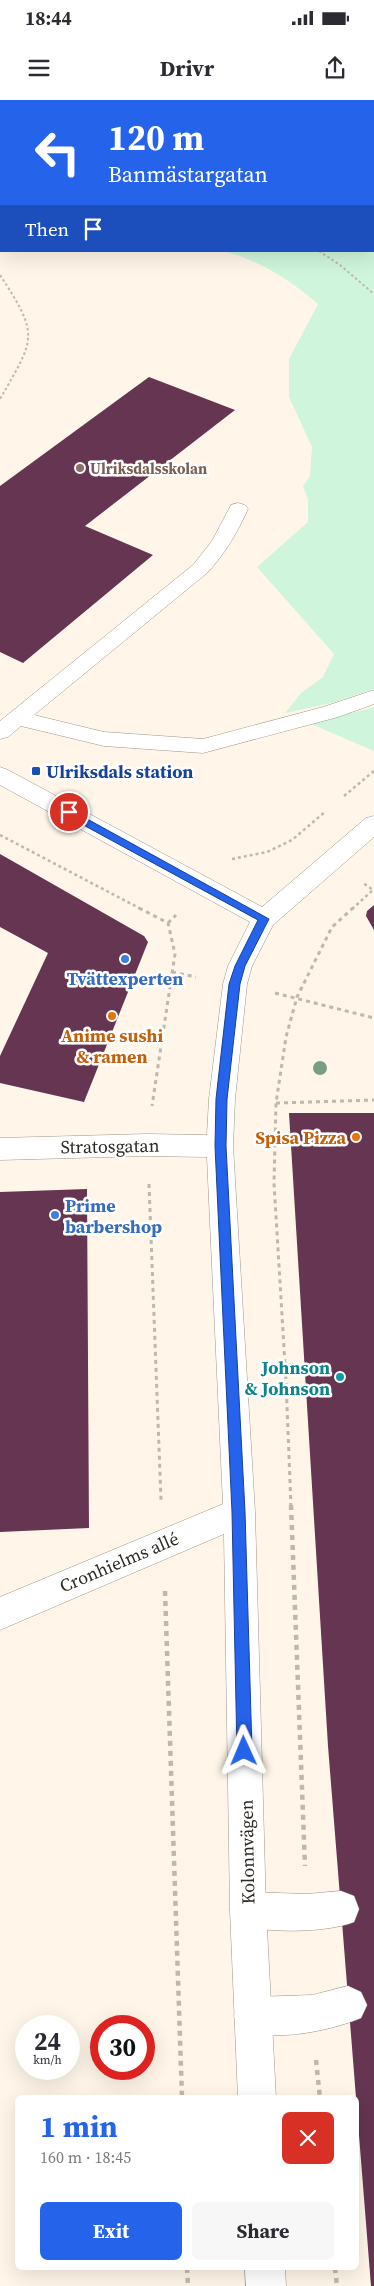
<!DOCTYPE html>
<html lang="en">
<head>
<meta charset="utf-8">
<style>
  :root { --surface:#fff; --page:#f7f7f7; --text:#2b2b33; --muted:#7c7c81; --accent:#2563eb }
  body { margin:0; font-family:"Source Serif 4",serif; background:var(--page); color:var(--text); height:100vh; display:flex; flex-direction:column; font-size:19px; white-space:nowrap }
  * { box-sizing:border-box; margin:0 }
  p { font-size:16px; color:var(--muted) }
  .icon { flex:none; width:28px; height:28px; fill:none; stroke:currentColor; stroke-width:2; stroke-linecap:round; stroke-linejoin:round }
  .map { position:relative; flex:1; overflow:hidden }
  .panel { position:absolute; left:15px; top:1995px; width:344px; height:175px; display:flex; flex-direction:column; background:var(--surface); border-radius:8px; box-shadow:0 5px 20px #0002 }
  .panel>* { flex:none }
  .guide { position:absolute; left:0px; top:0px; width:375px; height:152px; box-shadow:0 5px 20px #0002; background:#2563eb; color:#fff; overflow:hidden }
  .speed { position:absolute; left:15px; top:1915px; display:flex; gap:10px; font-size:25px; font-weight:700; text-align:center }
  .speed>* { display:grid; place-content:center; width:65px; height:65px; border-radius:50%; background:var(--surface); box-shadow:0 5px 20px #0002; line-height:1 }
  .speed small { font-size:12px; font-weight:400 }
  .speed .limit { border:8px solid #d22; background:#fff; color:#111 }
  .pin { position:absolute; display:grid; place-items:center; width:42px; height:42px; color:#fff; margin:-21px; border:2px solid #fff; border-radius:50%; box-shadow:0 1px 5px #0007 }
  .me { position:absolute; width:55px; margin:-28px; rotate:359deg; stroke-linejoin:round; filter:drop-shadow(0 0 4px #0008) }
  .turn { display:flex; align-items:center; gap:18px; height:105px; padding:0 25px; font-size:22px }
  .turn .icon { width:65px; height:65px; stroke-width:2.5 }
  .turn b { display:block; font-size:35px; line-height:42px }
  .then { display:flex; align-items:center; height:48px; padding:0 25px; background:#0003; gap:10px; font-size:19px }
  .round { display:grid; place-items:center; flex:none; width:52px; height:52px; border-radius:8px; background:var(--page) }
  .headline { display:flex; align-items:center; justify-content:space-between; height:85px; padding:0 25px }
  h1 { font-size:30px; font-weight:700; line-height:38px; color:var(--accent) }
  .action { display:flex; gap:10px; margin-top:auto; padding:10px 25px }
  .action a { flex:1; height:58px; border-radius:8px; background:var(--accent); color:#fff; font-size:20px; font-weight:700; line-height:58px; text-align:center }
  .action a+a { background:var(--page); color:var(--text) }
  .status { display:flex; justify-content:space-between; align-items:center; height:35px; padding:0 25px; background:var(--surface); direction:ltr }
  .status svg { height:14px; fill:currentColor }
  header { display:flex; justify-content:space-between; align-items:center; height:65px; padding:0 25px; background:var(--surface); font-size:22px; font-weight:700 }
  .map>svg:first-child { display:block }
  .green { fill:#cff5dc }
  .building { fill:#653551 }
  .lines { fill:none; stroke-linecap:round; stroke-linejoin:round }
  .service-casing { stroke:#9d9589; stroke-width:1 }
  .minor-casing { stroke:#9d9589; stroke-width:1 }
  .path-far3 { stroke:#bfb8ae; stroke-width:2; stroke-dasharray:2.5 2.5; stroke-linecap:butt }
  .path-far2 { stroke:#bfb8ae; stroke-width:2.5; stroke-dasharray:3 3; stroke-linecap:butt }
  .path-far1 { stroke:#bfb8ae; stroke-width:3; stroke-dasharray:4 4; stroke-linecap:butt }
  .path { stroke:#bfb8ae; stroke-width:4.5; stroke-dasharray:5 5; stroke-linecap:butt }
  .service { fill:#fff; fill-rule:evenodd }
  .minor { fill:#fff; fill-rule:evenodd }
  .tree { fill:#7c9d85 }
  .route { fill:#2563eb; stroke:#184099 }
  .education-dot { fill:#8d6e63; stroke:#fff; stroke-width:2 }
  .transit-dot { fill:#1a4fb4; stroke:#fff; stroke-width:2 }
  .shop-dot { fill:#3f7fe0; stroke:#fff; stroke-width:2 }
  .food-dot { fill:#e8710a; stroke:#fff; stroke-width:2 }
  .culture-dot { fill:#0f9aa8; stroke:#fff; stroke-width:2 }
  .labels { text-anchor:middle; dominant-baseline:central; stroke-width:5; stroke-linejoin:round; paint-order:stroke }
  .far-education-label { font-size:15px; font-weight:bold; fill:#785e54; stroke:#fff; text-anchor:start }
  .transit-label { font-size:18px; font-weight:bold; fill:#164399; stroke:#fff; text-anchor:start }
  .shop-label { font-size:18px; font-weight:bold; fill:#366cbe; stroke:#fff }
  .food-label { font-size:18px; font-weight:bold; fill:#c56008; stroke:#fff }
  .street-label { font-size:18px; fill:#2c2924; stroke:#fff }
  .culture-label { font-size:18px; font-weight:bold; fill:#0d838f; stroke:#fff; text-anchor:end }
</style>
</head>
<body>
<div class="status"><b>18:44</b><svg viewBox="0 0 49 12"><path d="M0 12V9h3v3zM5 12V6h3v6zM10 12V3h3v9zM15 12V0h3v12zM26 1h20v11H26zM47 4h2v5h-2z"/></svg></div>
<header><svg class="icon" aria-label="menu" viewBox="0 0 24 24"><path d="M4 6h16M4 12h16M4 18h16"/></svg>Drivr<svg class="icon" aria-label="share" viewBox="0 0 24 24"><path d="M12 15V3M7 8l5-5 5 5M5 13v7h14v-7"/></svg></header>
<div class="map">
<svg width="374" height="2186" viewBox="0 0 374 2186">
  <rect width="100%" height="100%" fill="#fff6e9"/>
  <path class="green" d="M0,0h374v589l-42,14 -47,10 16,-20 22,-16 11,-23 -77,-87 51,-45v-22l-5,-14 7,-10 2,-29 -23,-50v-38l29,-55c-28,-24 -60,-45 -96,-53h152v-150h-373v44z
    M374,607v44l-65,-28 63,-15z"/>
  <path class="building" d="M149,277l86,33 -150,116 68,29 -130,108 -23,-11v-166z
    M0,754l144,82 4,6 -64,160 -84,-19v-27l48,-103 -48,-26z
    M374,805v25l-8,-14 1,-5z
    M289,1013h85v1173h-3l-43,-540z
    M87,1089l2,339 -89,4v-340z"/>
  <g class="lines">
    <defs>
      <path id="service" d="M238,403l7,2 3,4c-11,24 -23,45 -41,64l-173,142 70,17 99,7 120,-32 51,-17v14l-36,13 -135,36 -99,-7 -83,-20 -13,11 -8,2v-18l193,-156 19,-24 19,-36z
        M341,1791l13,5 5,13 -5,13c-27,11 -92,12 -119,1l-5,-13 5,-13 13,-5 59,2z
        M348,1886l13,6 6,13 -6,13c-31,13 -89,25 -121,11l-6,-13 6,-13 13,-6 59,-2z"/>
      <path id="minor" d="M0,667l8,3 254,137 104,-89 8,-2v21l-101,88 -21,41 -5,18 -12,115 -2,47 22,366 11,398 10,188h-38l-8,-188 -6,-376 -224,96v-33l223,-93 -16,-347 -60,-1 -147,4v-22l147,-4 60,1 2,-36 14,-115 5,-18 22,-44 -250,-137z
        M245,2168h40l1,18h-40z"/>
    </defs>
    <use href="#service" class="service-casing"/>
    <use href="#minor" class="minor-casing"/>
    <path class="path-far3" d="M308,0l5,1
      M319,151l21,14 34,29
      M0,175c40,61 35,63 0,124"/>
    <path class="path-far2" d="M344,696l30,-25
      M0,735l141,74
      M232,759l35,-7 25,-12 34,-29
      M352,809l21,-19 -10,-7"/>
    <path class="path-far1" d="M139,808l29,15 7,31 -23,152
      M168,823l8,-8
      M172,872l24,5
      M275,893l99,25
      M276,1003l98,-3
      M149,1084l12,316
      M291,1407l-5,-126 -12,-198 2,-80 10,-66 11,-40 35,-70 21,-19"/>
    <path class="path" d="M291,1405l14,361
      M165,1491l17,507
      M316,1960l4,38
      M187,2168l1,18
      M335,2168l2,18"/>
    <use href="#service" class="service"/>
    <use href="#minor" class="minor"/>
  </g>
  <circle class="tree" cx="320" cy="968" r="7"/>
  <path class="route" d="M69,709l200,110 -24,47 -5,18 -13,115 -1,47 19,366 7,239 -2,5 -6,2 -5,-2 -2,-5 -5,-239 -17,-366 1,-47 13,-115 6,-18 23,-46 -193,-105 -1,-3z"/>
  <circle class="education-dot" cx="80" cy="368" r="5"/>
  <rect class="transit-dot" x="31" y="666" width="10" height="10" rx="2.5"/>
  <g class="shop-dot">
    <circle cx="125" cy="859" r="5"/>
    <circle cx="55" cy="1115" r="5"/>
  </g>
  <g class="food-dot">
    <circle cx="112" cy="916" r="5"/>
    <circle cx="356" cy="1037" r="5"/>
  </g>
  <circle class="culture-dot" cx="340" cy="1277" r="5"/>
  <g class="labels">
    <g class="far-education-label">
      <text x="90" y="368">Ulriksdalsskolan</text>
    </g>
    <g class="transit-label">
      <text x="46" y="671">Ulriksdals station</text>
    </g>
    <g class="shop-label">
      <text x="125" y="878">Tvättexperten</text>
      <text x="65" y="1105" text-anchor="start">Prime<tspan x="65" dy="21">barbershop</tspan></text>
    </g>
    <g class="food-label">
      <text x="112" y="935">Anime sushi<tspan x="112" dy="21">&amp; ramen</tspan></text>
      <text x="346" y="1037" text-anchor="end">Spisa Pizza</text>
    </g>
    <g class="street-label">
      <text transform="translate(110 1046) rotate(-1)">Stratosgatan</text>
      <text transform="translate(119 1462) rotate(-23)">Cronhielms allé</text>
      <text transform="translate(247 1752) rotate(-91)">Kolonnvägen</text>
    </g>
    <g class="culture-label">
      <text x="330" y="1267">Johnson<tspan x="330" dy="21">&amp; Johnson</tspan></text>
    </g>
  </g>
</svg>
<div class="speed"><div>24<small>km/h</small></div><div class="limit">30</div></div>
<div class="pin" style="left:69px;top:712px;background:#d93025"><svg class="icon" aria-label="arrive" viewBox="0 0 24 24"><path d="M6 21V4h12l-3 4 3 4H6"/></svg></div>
<svg class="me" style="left:244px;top:1651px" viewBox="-20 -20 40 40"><path d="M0-17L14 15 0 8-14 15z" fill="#2563eb" stroke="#fff" stroke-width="4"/></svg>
<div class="guide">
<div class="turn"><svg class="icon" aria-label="left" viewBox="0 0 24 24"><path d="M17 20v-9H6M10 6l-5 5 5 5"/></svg><div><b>120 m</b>Banmästargatan</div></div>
<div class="then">Then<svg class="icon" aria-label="arrive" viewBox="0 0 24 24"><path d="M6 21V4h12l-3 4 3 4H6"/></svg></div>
</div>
<section class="panel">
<div class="headline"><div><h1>1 min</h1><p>160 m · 18:45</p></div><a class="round" style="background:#d93025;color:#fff"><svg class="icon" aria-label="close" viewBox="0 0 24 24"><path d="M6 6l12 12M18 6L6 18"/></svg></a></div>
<div class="action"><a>Exit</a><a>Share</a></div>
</section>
</div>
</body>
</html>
